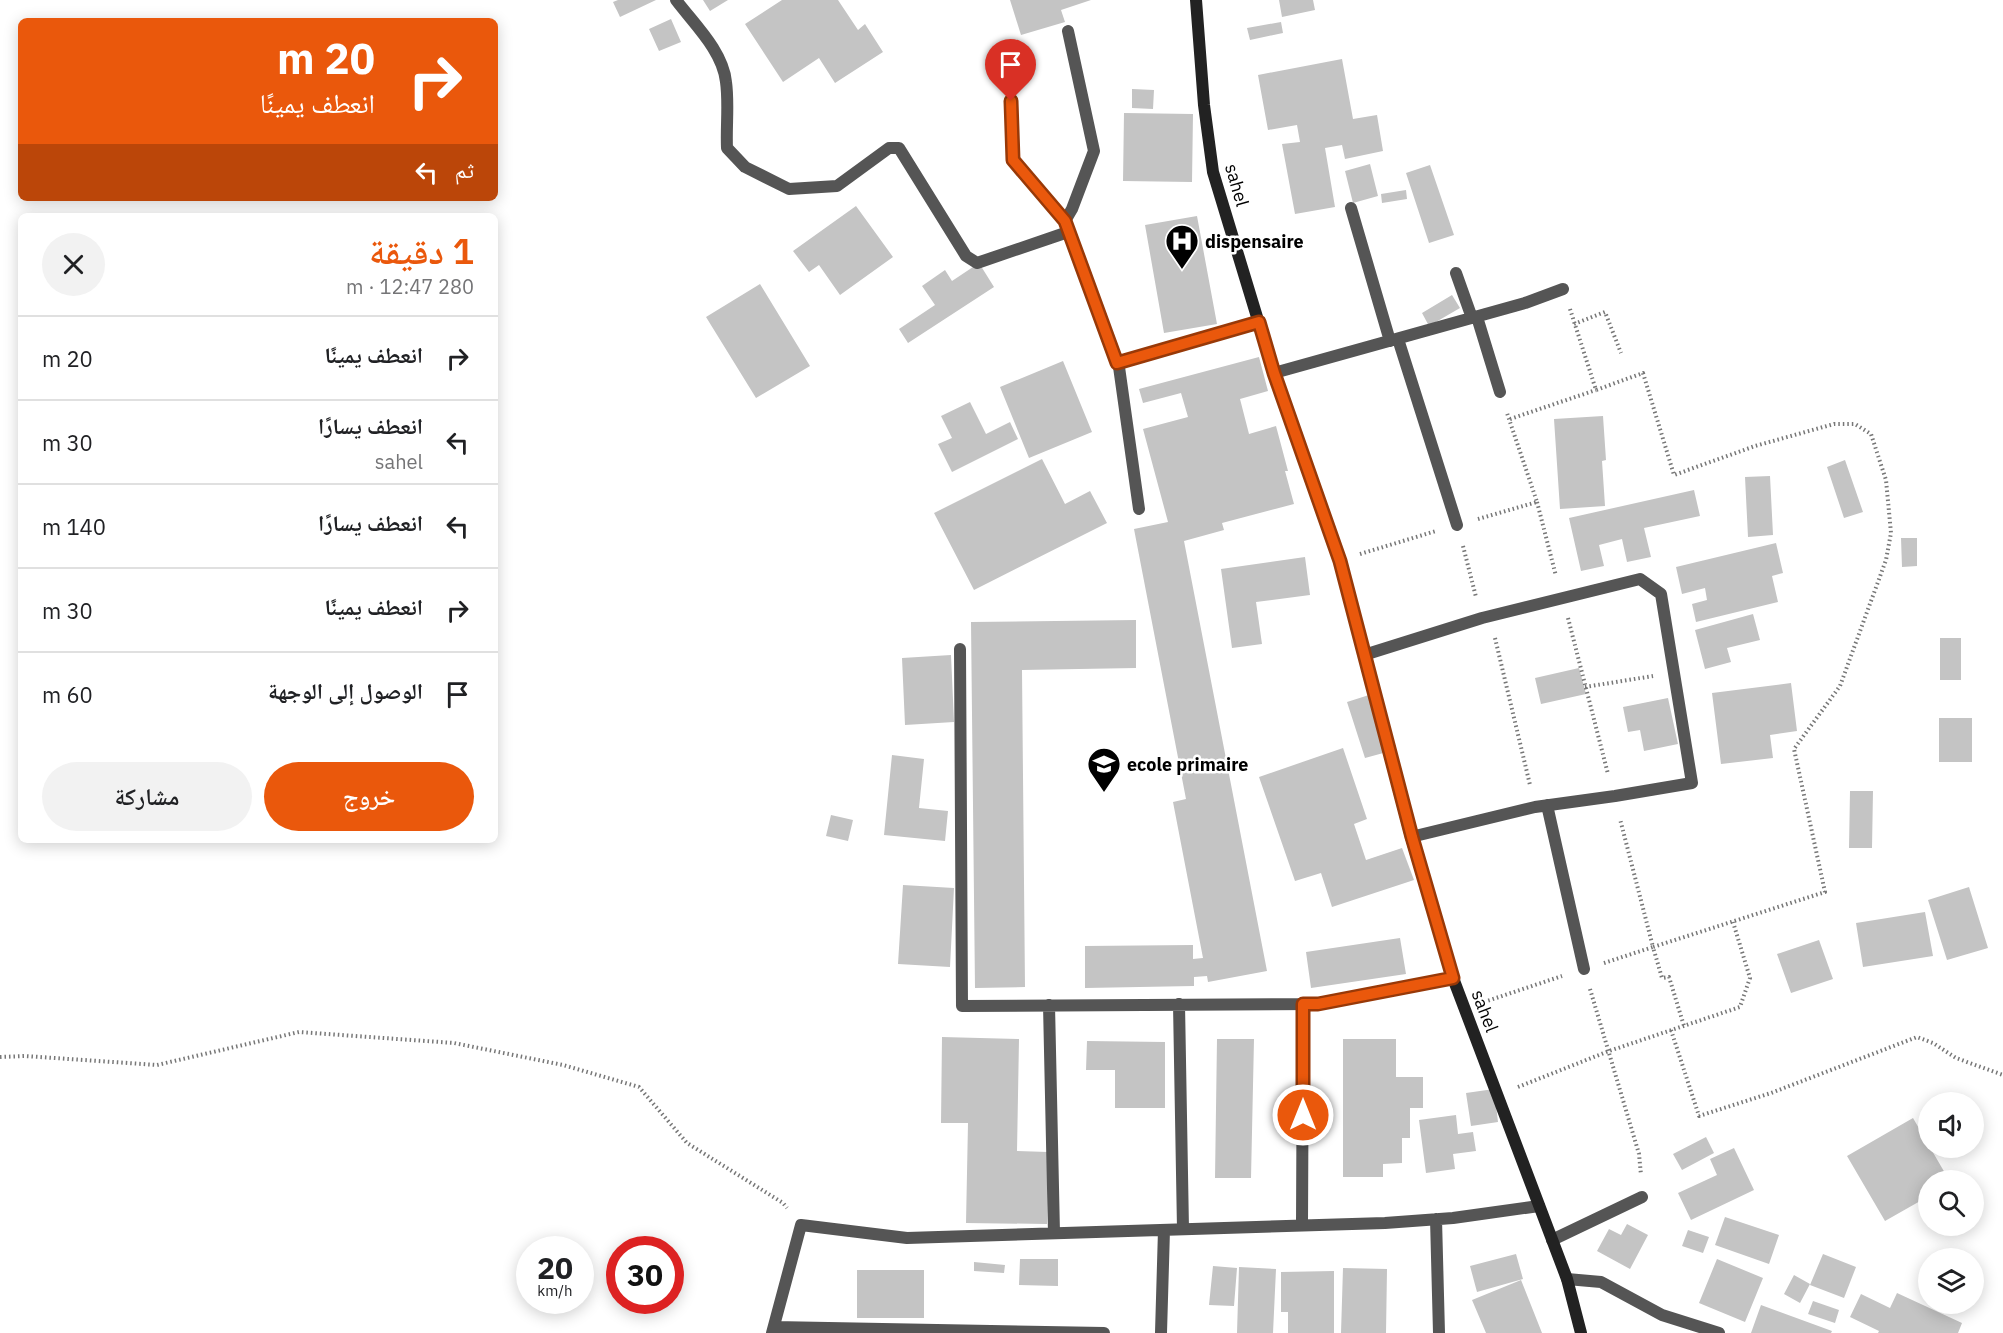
<!DOCTYPE html>
<html lang="ar">
<head>
<meta charset="utf-8">
<style>
  :root { --surface:#fff; --page:#f2f2f2; --text:#202124; --muted:#757577; --line:#e0e0e0; --accent:#ea580c }
  body { margin:0; font-family:"IBM Plex Sans","Noto Naskh Arabic",sans-serif; background:var(--page); color:var(--text); direction:rtl; height:100vh; display:flex; flex-direction:column; font-size:22px; white-space:nowrap }
  * { box-sizing:border-box; margin:0 }
  p { font-size:20px; color:var(--muted) }
  .icon { flex:none; width:33px; height:33px; fill:none; stroke:currentColor; stroke-width:2; stroke-linecap:round; stroke-linejoin:round }
  .map { position:relative; flex:1; overflow:hidden; direction:ltr }
  .side { position:absolute; left:18px; top:213px; width:480px; height:630px; display:flex; flex-direction:column; background:var(--surface); border-radius:9px; box-shadow:0 3px 15px #0003; direction:rtl }
  .side>* { flex:none }
  .hud { position:absolute; left:18px; top:18px; width:480px; height:183px; border-radius:9px; box-shadow:0 3px 15px #0003; direction:rtl; background:#ea580c; color:#fff; overflow:hidden }
  .tools { position:absolute; left:1918px; top:1092px; display:grid; gap:12px }
  .tools a { display:grid; place-items:center; width:66px; height:66px; border-radius:50%; background:var(--surface); box-shadow:0 3px 15px #0003; font-size:30px }
  .speed { position:absolute; left:516px; top:1236px; display:flex; gap:12px; font-size:30px; font-weight:700; text-align:center }
  .speed>* { display:grid; place-content:center; width:78px; height:78px; border-radius:50%; background:var(--surface); box-shadow:0 3px 15px #0003; line-height:1 }
  .speed small { font-size:15px; font-weight:400 }
  .speed .limit { border:9px solid #d22; background:#fff; color:#111 }
  .pin { position:absolute; display:grid; place-items:center; width:51px; height:51px; color:#fff; margin:-62px -26px; border-radius:50% 50% 50% 0; rotate:-45deg; box-shadow:0 0 6px #0007 }
  .pin .icon { rotate:45deg }
  .me { position:absolute; width:66px; margin:-33px; rotate:0deg; stroke-linejoin:round; filter:drop-shadow(0 0 4px #0008) }
  .turn { display:flex; align-items:center; gap:21px; height:126px; padding:0 24px; font-size:27px }
  .turn .icon { width:78px; height:78px; stroke-width:2.5 }
  .turn b { display:block; font-size:42px; line-height:51px }
  .then { display:flex; align-items:center; height:57px; padding:0 24px; background:#0003; gap:12px; font-size:22px }
  .round { display:grid; place-items:center; flex:none; width:63px; height:63px; border-radius:32px; background:var(--page) }
  .overview { display:flex; align-items:center; justify-content:space-between; height:102px; padding:0 24px }
  h1 { font-size:36px; font-weight:600; line-height:45px; color:var(--accent) }
  .button { display:flex; gap:12px; margin-top:auto; padding:12px 24px }
  .button a { flex:1; height:69px; border-radius:36px; background:var(--accent); color:#fff; font-size:24px; font-weight:600; line-height:69px; text-align:center }
  .button a+a { background:var(--page); color:var(--text) }
  ul { padding:0; list-style:none }
  li { display:flex; align-items:center; gap:18px; height:84px; padding:0 24px; border-top:2px solid var(--line) }
  li div { flex:1 }
  li b { display:block; font-size:22px }
  li em { font-style:normal }
  .map>svg:first-child { display:block }
  .building { fill:#c4c4c4 }
  .lines { fill:none; stroke-linecap:round; stroke-linejoin:round }
  .path { stroke:#777; stroke-width:4; stroke-dasharray:1.5 3; stroke-linecap:butt }
  .street { stroke:#555; stroke-width:12 }
  .secondary { stroke:#222; stroke-width:12 }
  .route-casing { stroke:#983908; stroke-width:15 }
  .route { stroke:#ea580c; stroke-width:10 }
  .labels { text-anchor:middle; dominant-baseline:central; stroke-width:5; stroke-linejoin:round; paint-order:stroke }
  .street-label { font-size:18px; fill:#000; stroke:#fff }
  .poi-label { font-size:18px; font-weight:bold; fill:#000; stroke:#fff; text-anchor:start }
</style>
</head>
<body>
<div class="map">
<svg width="2003" height="1333" viewBox="0 0 2003 1333">
  <rect width="100%" height="100%" fill="#fff"/>
  <path class="building" d="M618,0h38l-36,17 -7,-15z
    M703,0h25l-18,11z
    M782,0h56l20,30 7,-6 18,28 -48,31 -16,-25 -36,24 -38,-58z
    M1010,0h81l-30,10 4,12 -44,13z
    M1279,0h34l2,10 -33,7z
    M671,19l10,23 -22,9 -10,-22z
    M1281,22l2,11 -33,7 -3,-12z
    M1342,59l11,60 24,-4 6,36 -38,8 -3,-14 -17,3 10,59 -40,7 -13,-70 18,-2 -3,-17 -29,5 -10,-55z
    M1132,89l22,1 -1,19 -21,-1z
    M1124,113l69,1 -1,68 -69,-1z
    M1370,164l8,32 -25,7 -8,-32z
    M1430,165l24,70 -25,8 -23,-70z
    M1406,190l1,9 -25,4 -1,-9z
    M856,206l37,51 -53,38 -21,-30 -10,7 -16,-21z
    M1197,216l20,108 -53,9 -19,-108z
    M979,263l15,24 -86,56 -9,-14 36,-24 -13,-19 23,-16 7,11z
    M760,284l50,82 -54,32 -50,-81z
    M1452,295l8,13 -31,18 -7,-13z
    M1259,357l9,34 -28,8 9,35 27,-8 12,45h-3l9,33 -72,19 2,7 -40,11 83,430 -59,11 -1,-6 -13,1v9l-109,2v-42l108,-1v14l10,-1 -30,-156 13,-3 -52,-270 34,-7 -25,-93 45,-12 -7,-24 -38,10 -4,-14z
    M1063,361l29,71 -63,26 -29,-71z
    M970,402l16,32 24,-12 8,17 -66,33 -14,-28 14,-6 -11,-22z
    M1603,416l3,44 -4,1 3,45 -45,3 -6,-90z
    M1042,459l23,45 25,-13 17,32 -133,67 -40,-77z
    M1845,460l18,52 -19,6 -17,-51z
    M1770,476l3,59 -25,2 -3,-60z
    M1694,490l6,26 -56,12 7,29 -24,5 -5,-23 -23,6 5,21 -23,5 -12,-53z
    M1901,538h16v28l-15,1z
    M1776,543l7,30 -11,3 6,26 -82,20 -4,-18 15,-4 -2,-12 -23,6 -6,-27z
    M1305,557l5,38 -54,7 6,42 -30,4 -11,-79z
    M1753,614l7,26 -33,8 4,14 -26,7 -10,-39z
    M1136,620v48l-114,2 3,317 -50,1 -4,-366z
    M1940,638h21v42h-21z
    M951,655l3,67 -49,3 -3,-67z
    M1579,668l7,26 -45,10 -6,-26z
    M1791,683l6,48 -27,4 3,23 -52,6 -9,-71z
    M1369,695l18,57 -22,6 -18,-56z
    M1668,698l10,46 -34,7 -4,-21 -12,2 -5,-25z
    M1939,718h33v44h-33z
    M1343,748l24,71 -13,5 12,36 36,-12 12,32 -82,27 -11,-34 -26,8 -36,-104z
    M892,755l32,4 -5,49 29,3 -3,30 -61,-6z
    M1850,791h23l-1,57h-23z
    M831,815l22,5 -5,21 -22,-5z
    M903,885l51,3 -4,79 -52,-3z
    M1969,887l19,61 -41,12 -19,-60z
    M1925,912l8,44 -70,11 -7,-44z
    M1400,938l6,36 -95,14 -5,-36z
    M1819,940l14,39 -42,14 -14,-39z
    M942,1037l77,2 -2,112 31,1 -1,72 -81,-1 2,-100h-27z
    M1217,1039h37l-3,139h-36z
    M1343,1039h53v38h27v31h-13v30h-8v25l-19,1v13h-40z
    M1087,1041l78,1v66h-50v-38h-29z
    M1494,1089l4,33 -27,4 -5,-33z
    M1456,1115l2,19 15,-2 3,19 -23,3 2,15 -29,4 -7,-53z
    M1913,1118l36,62h-20v16l-44,25 -38,-65z
    M1706,1137l8,16 -32,17 -9,-16z
    M1734,1148l20,42 -63,30 -13,-27 39,-18 -7,-16z
    M1725,1217l54,18 -10,29 -54,-19z
    M1627,1224l21,11 -18,34 -33,-18 12,-22 12,6z
    M1688,1230l21,7 -6,16 -21,-7z
    M1516,1254l7,25 -46,13 -7,-26z
    M1823,1254l33,13 -12,31 -34,-13z
    M1020,1259h38v27l-39,-1z
    M1717,1259l46,19 -18,44 -46,-19z
    M974,1262l31,3 -1,8 -30,-2z
    M1213,1266l24,2 -3,38 -25,-1z
    M1239,1267l37,2 -3,64h-36z
    M1343,1268l44,1 -1,64h-45z
    M857,1270h67v48h-67z
    M1334,1271v62h-46v-21h-7v-40z
    M1794,1275l16,9 -10,19 -16,-9z
    M1521,1280l21,53h-56l-14,-33z
    M1897,1293l65,30 -4,10h-80l1,-2 -29,-14 11,-23 29,14z
    M1813,1301l26,9 -4,13 -27,-9z
    M1761,1305l71,26 -1,2h-80z"/>
  <g class="lines">
    <path class="path" d="M1570,309l26,81 47,-17 31,102 81,-29 79,-22h21l16,10 15,46 5,53 -5,27 -46,126 -46,63 31,143 -172,55 9,31 7,-1 15,49
      M1574,324l31,-12 16,41
      M1510,419l86,-29
      M1537,502l19,74
      M1478,519l59,-17 -30,-89
      M1463,546l13,51
      M1360,554l76,-23
      M1568,618l40,156
      M1495,638l35,147
      M1585,687l68,-11
      M1604,963l49,-16 -33,-128
      M1590,989l49,165 2,21
      M1484,1002l78,-26
      M1671,1030l28,86 72,-23 146,-56 16,6 23,15 47,17
      M0,1057l25,-1 132,9 142,-33 155,11 109,22 76,22 48,56 96,60 4,5
      M1518,1087l91,-36 131,-44 10,-29 -17,-56"/>
    <path class="street" d="M676,0c18,24 47,51 50,82 3,21 0,44 1,66l18,19 44,22 48,-3 52,-38h10l67,108 11,7 91,-31
      M1011,101l2,59 52,61 54,146 20,142
      M1351,208l39,133
      M1065,221l7,-12 22,-58 -26,-120
      M1456,273l16,45
      M1477,317l23,75
      M1398,339l59,186
      M1117,363l142,-41
      M1274,373l251,-70 38,-14
      M960,649l2,357 357,-2 134,-26
      M1364,655l118,-37 158,-39 21,15 31,189 -77,13 -80,11 -124,30
      M1547,805l37,164
      M1179,1004l4,225
      M1049,1005l5,228
      M1436,1219l3,114
      M1302,1225l1,-221
      M1552,1240l90,-43
      M1567,1279l34,3 61,33 57,18
      M774,1327l330,6
      M772,1333l29,-108 106,13 478,-15 68,-5 86,-12
      M1161,1333l3,-103"/>
    <path class="secondary" d="M1196,0l8,105 9,67 61,201 66,188 71,276 42,141 114,301 14,54"/>
  </g>
  <g class="lines">
    <defs>
      <path id="route" d="M1011,101l2,59 52,61 52,142 142,-41 15,51 66,188 72,276 41,141 -135,26h-15v111"/>
    </defs>
    <use href="#route" class="route-casing"/>
    <use href="#route" class="route"/>
  </g>
  <defs>
    <symbol id="hospital-pin" viewBox="-11 -11 22 30"><path d="M0 17L-7.5 6A9.5 9.5 0 1 1 7.5 6Z" fill="#000" stroke="#fff"/><path d="M-5-5h3v3.5h4V-5h3V5h-3V1.5h-4V5h-3Z" fill="#fff"/></symbol>
    <symbol id="school-pin" viewBox="-11 -11 22 30"><path d="M0 17L-7.5 6A9.5 9.5 0 1 1 7.5 6Z" fill="#000" stroke="#fff"/><path d="M0-5L7-2L0 1L-7-2ZM-4 1L0 2.5L4 1V4Q0 6-4 4Z" fill="#fff"/></symbol>
  </defs>
  <g fill-rule="evenodd">
    <use href="#hospital-pin" x="1163" y="222" width="38" height="52"/>
    <use href="#school-pin" x="1085" y="745" width="38" height="52"/>
  </g>
  <g class="labels">
    <g class="street-label">
      <text transform="translate(1237 185) rotate(74)">sahel</text>
      <text transform="translate(1485 1011) rotate(69)">sahel</text>
    </g>
    <g class="poi-label">
      <text x="1205" y="241">dispensaire</text>
      <text x="1127" y="764">ecole primaire</text>
    </g>
  </g>
</svg>
<div class="tools">
<a><svg class="icon" aria-label="sound" viewBox="0 0 24 24"><path d="M4 9h4l5-4v14l-5-4H4zM17 9q2 3 0 6"/></svg></a>
<a><svg class="icon" aria-label="search" viewBox="0 0 24 24"><circle cx="10" cy="10" r="6"/><path d="M15 15l6 6"/></svg></a>
<a><svg class="icon" aria-label="layers" viewBox="0 0 24 24"><path d="M12 4l9 5-9 5-9-5zM3 14l9 5 9-5"/></svg></a>
</div>
<div class="speed"><div>20<small>km/h</small></div><div class="limit">30</div></div>
<div class="pin" style="left:1011px;top:101px;background:#d93025"><svg class="icon" aria-label="arrive" viewBox="0 0 24 24"><path d="M6 21V4h12l-3 4 3 4H6"/></svg></div>
<svg class="me" style="left:1303px;top:1115px" viewBox="-20 -20 40 40"><circle r="17" fill="#ea580c" stroke="#fff" stroke-width="3"/><path d="M0-11L8 9 0 5-8 9z" fill="#fff"/></svg>
<div class="hud">
<div class="turn"><svg class="icon" aria-label="right" viewBox="0 0 24 24"><path d="M7 20v-9h11M14 6l5 5-5 5"/></svg><div><b>20 m</b>انعطف يمينًا</div></div>
<div class="then">ثم<svg class="icon" aria-label="left" viewBox="0 0 24 24"><path d="M17 20v-9H6M10 6l-5 5 5 5"/></svg></div>
</div>
<section class="side">
<div class="overview"><div><h1>1 دقيقة</h1><p>280 m · 12:47</p></div><a class="round"><svg class="icon" aria-label="close" viewBox="0 0 24 24"><path d="M6 6l12 12M18 6L6 18"/></svg></a></div>
<ul>
<li><svg class="icon" aria-label="right" viewBox="0 0 24 24"><path d="M7 20v-9h11M14 6l5 5-5 5"/></svg><div><b>انعطف يمينًا</b></div><em>20 m</em></li>
<li><svg class="icon" aria-label="left" viewBox="0 0 24 24"><path d="M17 20v-9H6M10 6l-5 5 5 5"/></svg><div><b>انعطف يسارًا</b><p>sahel</p></div><em>30 m</em></li>
<li><svg class="icon" aria-label="left" viewBox="0 0 24 24"><path d="M17 20v-9H6M10 6l-5 5 5 5"/></svg><div><b>انعطف يسارًا</b></div><em>140 m</em></li>
<li><svg class="icon" aria-label="right" viewBox="0 0 24 24"><path d="M7 20v-9h11M14 6l5 5-5 5"/></svg><div><b>انعطف يمينًا</b></div><em>30 m</em></li>
<li><svg class="icon" aria-label="arrive" viewBox="0 0 24 24"><path d="M6 21V4h12l-3 4 3 4H6"/></svg><div><b>الوصول إلى الوجهة</b></div><em>60 m</em></li>
</ul>
<div class="button"><a>خروج</a><a>مشاركة</a></div>
</section>
</div>
</body>
</html>
